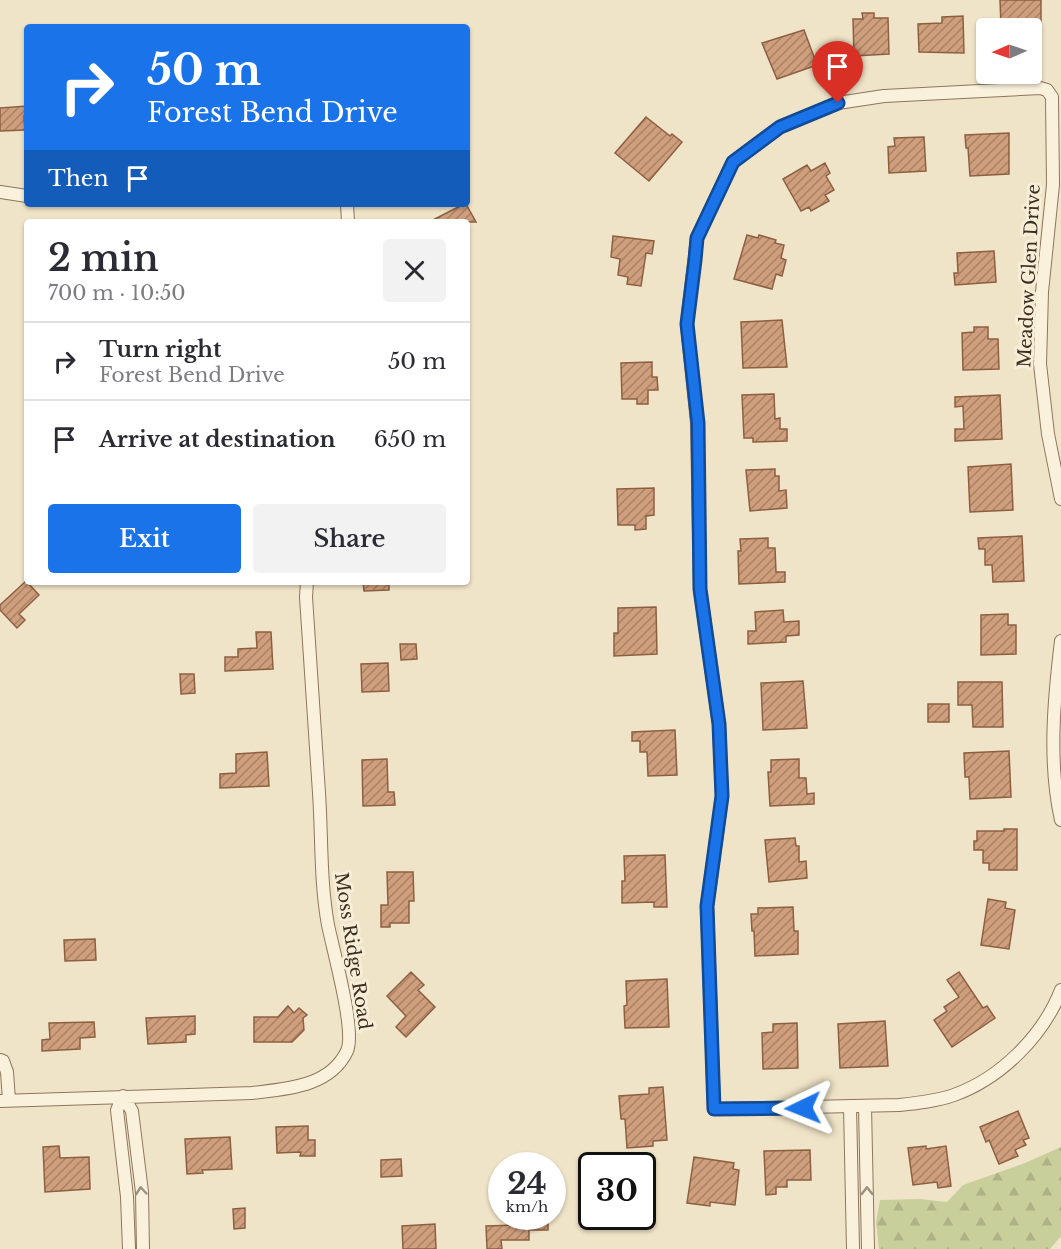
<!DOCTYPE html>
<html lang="en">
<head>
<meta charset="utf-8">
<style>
  :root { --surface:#fff; --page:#f2f2f3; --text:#2b2b33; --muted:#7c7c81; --line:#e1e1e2; --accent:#1a73e8 }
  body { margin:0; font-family:"Libre Baskerville",serif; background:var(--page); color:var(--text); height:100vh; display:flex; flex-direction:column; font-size:22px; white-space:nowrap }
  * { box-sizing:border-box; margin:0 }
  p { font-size:20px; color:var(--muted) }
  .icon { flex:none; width:33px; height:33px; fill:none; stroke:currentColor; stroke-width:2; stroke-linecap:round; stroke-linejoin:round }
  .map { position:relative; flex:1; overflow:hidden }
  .drawer { position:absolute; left:24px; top:219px; width:446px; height:366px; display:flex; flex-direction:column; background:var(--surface); border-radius:6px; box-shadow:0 2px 4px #0004 }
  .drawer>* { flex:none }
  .banner { position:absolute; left:24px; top:24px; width:446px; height:183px; border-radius:6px; box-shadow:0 2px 4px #0004; background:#1a73e8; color:#fff; overflow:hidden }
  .needle { width:39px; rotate:268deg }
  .tools { position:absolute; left:976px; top:18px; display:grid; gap:12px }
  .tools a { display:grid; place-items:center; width:66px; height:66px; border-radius:6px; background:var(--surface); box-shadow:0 2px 4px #0004; font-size:30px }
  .speed { position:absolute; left:488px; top:1152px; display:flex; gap:12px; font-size:30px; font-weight:700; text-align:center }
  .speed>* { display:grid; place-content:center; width:78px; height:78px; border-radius:50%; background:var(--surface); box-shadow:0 2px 4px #0004; line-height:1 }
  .speed small { font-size:15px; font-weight:400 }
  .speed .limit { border:3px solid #111; border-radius:9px; background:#fff; color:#111 }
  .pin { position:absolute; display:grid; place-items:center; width:51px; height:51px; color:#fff; margin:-62px -26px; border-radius:50% 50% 50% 0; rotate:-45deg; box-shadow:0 0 6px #0007 }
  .pin .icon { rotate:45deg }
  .me { position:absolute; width:66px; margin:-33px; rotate:268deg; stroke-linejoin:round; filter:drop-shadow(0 0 4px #0008) }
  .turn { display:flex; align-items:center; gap:21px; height:126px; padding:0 24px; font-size:27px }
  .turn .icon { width:78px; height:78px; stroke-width:2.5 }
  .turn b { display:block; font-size:42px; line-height:51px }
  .then { display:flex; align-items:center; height:57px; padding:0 24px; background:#0003; gap:12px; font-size:22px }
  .round { display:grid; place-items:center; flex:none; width:63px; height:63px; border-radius:6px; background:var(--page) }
  .headline { display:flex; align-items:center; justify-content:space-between; height:102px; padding:0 24px }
  h1 { font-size:36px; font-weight:600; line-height:45px }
  .button { display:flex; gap:12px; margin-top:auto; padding:12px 24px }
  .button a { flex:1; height:69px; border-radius:6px; background:var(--accent); color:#fff; font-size:24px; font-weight:600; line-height:69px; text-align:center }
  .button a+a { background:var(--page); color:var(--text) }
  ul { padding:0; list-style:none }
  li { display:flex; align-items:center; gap:18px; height:78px; padding:0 24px; border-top:2px solid var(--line) }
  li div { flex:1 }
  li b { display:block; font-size:22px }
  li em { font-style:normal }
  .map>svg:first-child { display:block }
  .forest { fill:url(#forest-firs) }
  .building { fill:url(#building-hatch); stroke:#8d5f41; stroke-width:1.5 }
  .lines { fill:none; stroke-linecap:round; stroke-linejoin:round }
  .minor-casing { stroke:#8d765c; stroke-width:14 }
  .minor { stroke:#faf1dc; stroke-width:12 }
  .oneway { stroke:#9c907e }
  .route-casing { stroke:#114b97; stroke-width:15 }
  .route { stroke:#1a73e8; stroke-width:10 }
  .labels { text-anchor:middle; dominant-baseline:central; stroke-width:6; stroke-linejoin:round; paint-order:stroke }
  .street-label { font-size:18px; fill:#3d2e20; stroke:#f7eed8 }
</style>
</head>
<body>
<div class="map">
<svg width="1061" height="1249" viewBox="0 0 1061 1249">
  <defs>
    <pattern id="forest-firs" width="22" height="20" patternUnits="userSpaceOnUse" patternTransform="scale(1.5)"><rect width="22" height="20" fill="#c9cf9b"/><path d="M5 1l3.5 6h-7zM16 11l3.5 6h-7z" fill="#aeb285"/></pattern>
    <pattern id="building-hatch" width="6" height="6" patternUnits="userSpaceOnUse" patternTransform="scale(1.5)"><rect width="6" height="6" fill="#cf9f7d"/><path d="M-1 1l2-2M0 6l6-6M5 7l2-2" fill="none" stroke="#a98266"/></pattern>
  </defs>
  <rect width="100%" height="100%" fill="#f0e4c8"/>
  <path class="forest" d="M1061,1147v89l-11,13h-171l-3,-27 4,-22 40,-1 27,3 16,-17 62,-22z"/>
  <path class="building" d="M1000,0h41v33h-9v-5l-31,-2z
    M862,13h12v5h14l1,36 -35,2 -1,-37h10z
    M963,16l1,37 -45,-1 -1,-28 24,-1v-6z
    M804,30l13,35 -40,14 -15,-36z
    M27,106v10h-3l1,14 -25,1v-23z
    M646,117l24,19 2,-2 10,8 -33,39 -34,-28z
    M1009,133v41l-39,2 -2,-28h-2l-1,-13z
    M924,137l2,34 -37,2 -1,-26 7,-1 -1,-8z
    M825,163l5,10 -4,3 8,14 -9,5 4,6 -18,10 -2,-4 -8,4 -18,-32 24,-14 4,6z
    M464,204h2l10,18h-47z
    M747,235l11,3 1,-3 17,5 -1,3 9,2 -3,13 5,2 -4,16 -6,-2 -4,15 -38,-10z
    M613,236l41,5 -2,13 -6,-1 -5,33 -14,-2 1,-7 -10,-2 2,-16 -9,-2z
    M994,251l2,31 -41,3 -1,-12h4l-1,-20z
    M782,320l5,47 -44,1 -2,-46z
    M974,327h14v12h10l1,30 -36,1 -1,-37 12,-1z
    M652,362v15h5l1,13h-10v14h-11v-5h-15l-1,-36z
    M774,394l1,25 5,-1v11h7v12l-34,1v-4h-9l-2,-43z
    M1000,395l2,44 -47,2v-12h9l-1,-23 -8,1v-10z
    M1011,464l2,46 -43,2 -2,-45z
    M775,469v7h4v15l7,-1 1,18 -37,3 -4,-41z
    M654,488v27l-8,1v13l-11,1v-5h-17l-1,-36z
    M1022,536l2,45 -31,1 -1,-17h-7v-16h-6l-1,-11z
    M768,538v10h7l1,24h9v10l-46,2 -1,-33h3l-1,-12z
    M26,581l13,14 -20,19 6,6 -8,8 -17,-18v-5z
    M363,582h26v8l-25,1z
    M656,607l1,47 -43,2v-23h4v-25z
    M783,610l1,12 15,-1v14l-13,1v6l-38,2v-13h8l-1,-19z
    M1008,614v11h8v29l-35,1v-40z
    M256,632h15l2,37 -48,2v-14h13v-8l19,-1z
    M400,644h16l1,15 -16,1z
    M388,663l1,28 -27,1 -1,-28z
    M180,674h14l1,19 -14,1z
    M803,681l4,47 -44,2 -2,-47z
    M958,682h44l1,45h-30l-1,-22h-14z
    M928,704h21v18h-21z
    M675,730l2,45 -29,1 -1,-24h-7v-11h-8v-9z
    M1009,751l2,46 -41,2 -1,-22h-4l-1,-24z
    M267,752l2,34 -49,2v-14l16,-1v-19z
    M387,759l1,33h6l1,13 -32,1 -1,-46z
    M799,759v19h7l1,16 7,-1v11l-44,2 -2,-34h3v-12z
    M1004,829h13v41h-28v-7h-6v-13h-9v-9h3v-10h27z
    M795,838l1,8h3v16l7,-1 1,17 -38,4 -4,-42z
    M665,855l2,52h-13v-5l-32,1v-22h3l-1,-25z
    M387,872h26l1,29h-5v22h-19v4h-9v-22h7z
    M988,899l18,3 -1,6 10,2 -6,39 -28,-4z
    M793,907l1,24h4v23l-43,2 -1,-25h-2l-1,-17h7v-6z
    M95,939l1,21 -31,1 -1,-21z
    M411,972l13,13 -6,5 17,17 -29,30 -10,-10 10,-11 -19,-20z
    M959,972l24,36 4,-2 8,12 -43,29 -18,-27 13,-9 -3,-4 15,-10 -12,-17z
    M667,979l2,48 -44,1 -1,-22 3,-1 -1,-24z
    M288,1006l6,7 5,-5 8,7 -4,3 1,12 -12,12h-38v-25h24z
    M195,1016v18l-9,1v7l-38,2 -2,-26z
    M885,1021l3,45 -48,2 -2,-44z
    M94,1022l1,15 -15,1v11l-38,2v-11l8,-1 -1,-16z
    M797,1023l1,45 -35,1 -1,-36 11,-1v-8z
    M663,1087l4,53 -14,1v5l-26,2 -2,-29h-4l-2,-23 30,-2v-6z
    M1018,1111l11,27 -6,2 3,5 -11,5 3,6 -19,8 -10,-24 -3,2 -6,-15z
    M308,1126v14h7v16h-15l1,-4 -24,1 -1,-26z
    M230,1137l2,32 -30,1 1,3 -16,1 -2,-35z
    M59,1146l1,12 29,-1 1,32 -45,3 -2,-45z
    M926,1146v3l20,-3 5,40 -13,2 -1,-6 -24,3 -5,-37z
    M810,1150l1,30h-24v7h-11v7l-10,1 -2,-44z
    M694,1157l40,6 -1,6 6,1 -4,35 -25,-3v4l-23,-3z
    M401,1159l1,17 -21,1v-17z
    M245,1208v20l-11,1 -1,-20z
    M514,1216h34v14h-19v10h-28l1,9h-15l-1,-23 28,-1z
    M435,1224l1,25h-33l-1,-23z"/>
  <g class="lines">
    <defs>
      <path id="minor" d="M0,192l27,4
        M347,204l1,18
        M1061,499l-13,-65 -8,-70 2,-72 11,-107 -1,-88 -5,-7 -7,-2 -156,8 -46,7 -58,24 -47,35 -36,76 -10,86 10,99 3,166 19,135 3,73 -15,109 7,203 185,-4c19,-2 38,-4 55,-10 47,-17 89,-59 107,-105
        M1061,641c-7,58 -13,121 0,179
        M0,1060l3,1 4,11 2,28
        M0,1101l252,-8c34,-4 78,-6 95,-42 9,-20 -14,-101 -19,-126 -8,-44 -6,-88 -9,-132 -4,-65 -9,-131 -13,-196l1,-15
        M850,1106l3,143
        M865,1106l3,143
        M129,1249l-2,-52 -10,-87 6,-14 9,15 10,81 1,57"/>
    </defs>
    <use href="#minor" class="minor-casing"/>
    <use href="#minor" class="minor"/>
  </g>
  <defs><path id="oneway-chevron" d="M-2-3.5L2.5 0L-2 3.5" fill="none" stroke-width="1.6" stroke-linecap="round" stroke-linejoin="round" transform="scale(1.5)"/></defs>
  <g class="oneway">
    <use href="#oneway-chevron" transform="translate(141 1191) rotate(-95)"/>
    <use href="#oneway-chevron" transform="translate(867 1191) rotate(-91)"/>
  </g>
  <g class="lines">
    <defs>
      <path id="route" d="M803,1108l-89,1 -7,-203 15,-110 -3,-72 -19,-135 -2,-166 -11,-99 8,-64 2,-22 36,-76 47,-35 58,-24"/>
    </defs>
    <use href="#route" class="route-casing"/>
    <use href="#route" class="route"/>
  </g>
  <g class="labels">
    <g class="street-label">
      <text transform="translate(1029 276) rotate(-87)">Meadow Glen Drive</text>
      <text transform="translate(353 951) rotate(81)">Moss Ridge Road</text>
    </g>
  </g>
</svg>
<div class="tools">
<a><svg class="needle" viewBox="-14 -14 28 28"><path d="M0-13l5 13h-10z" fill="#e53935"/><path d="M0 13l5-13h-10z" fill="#7c7c81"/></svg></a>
</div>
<div class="speed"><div>24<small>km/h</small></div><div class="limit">30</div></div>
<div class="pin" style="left:838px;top:103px;background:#d93025"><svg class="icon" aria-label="arrive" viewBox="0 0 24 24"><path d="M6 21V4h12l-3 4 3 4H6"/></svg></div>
<svg class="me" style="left:803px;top:1108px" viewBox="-20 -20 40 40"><path d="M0-17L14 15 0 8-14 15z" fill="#1a73e8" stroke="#fff" stroke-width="4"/></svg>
<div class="banner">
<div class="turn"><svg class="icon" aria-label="right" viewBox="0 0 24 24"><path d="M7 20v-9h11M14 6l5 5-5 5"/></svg><div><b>50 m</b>Forest Bend Drive</div></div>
<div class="then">Then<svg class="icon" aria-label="arrive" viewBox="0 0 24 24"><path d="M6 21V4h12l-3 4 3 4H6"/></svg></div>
</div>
<section class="drawer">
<div class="headline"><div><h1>2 min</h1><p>700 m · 10:50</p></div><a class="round"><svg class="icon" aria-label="close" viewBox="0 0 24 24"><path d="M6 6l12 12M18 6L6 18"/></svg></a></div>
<ul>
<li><svg class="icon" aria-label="right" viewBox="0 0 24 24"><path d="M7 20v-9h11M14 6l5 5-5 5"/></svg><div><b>Turn right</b><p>Forest Bend Drive</p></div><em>50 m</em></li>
<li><svg class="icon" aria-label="arrive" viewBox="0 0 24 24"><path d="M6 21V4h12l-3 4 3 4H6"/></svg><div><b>Arrive at destination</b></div><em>650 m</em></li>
</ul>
<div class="button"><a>Exit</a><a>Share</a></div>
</section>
</div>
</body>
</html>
